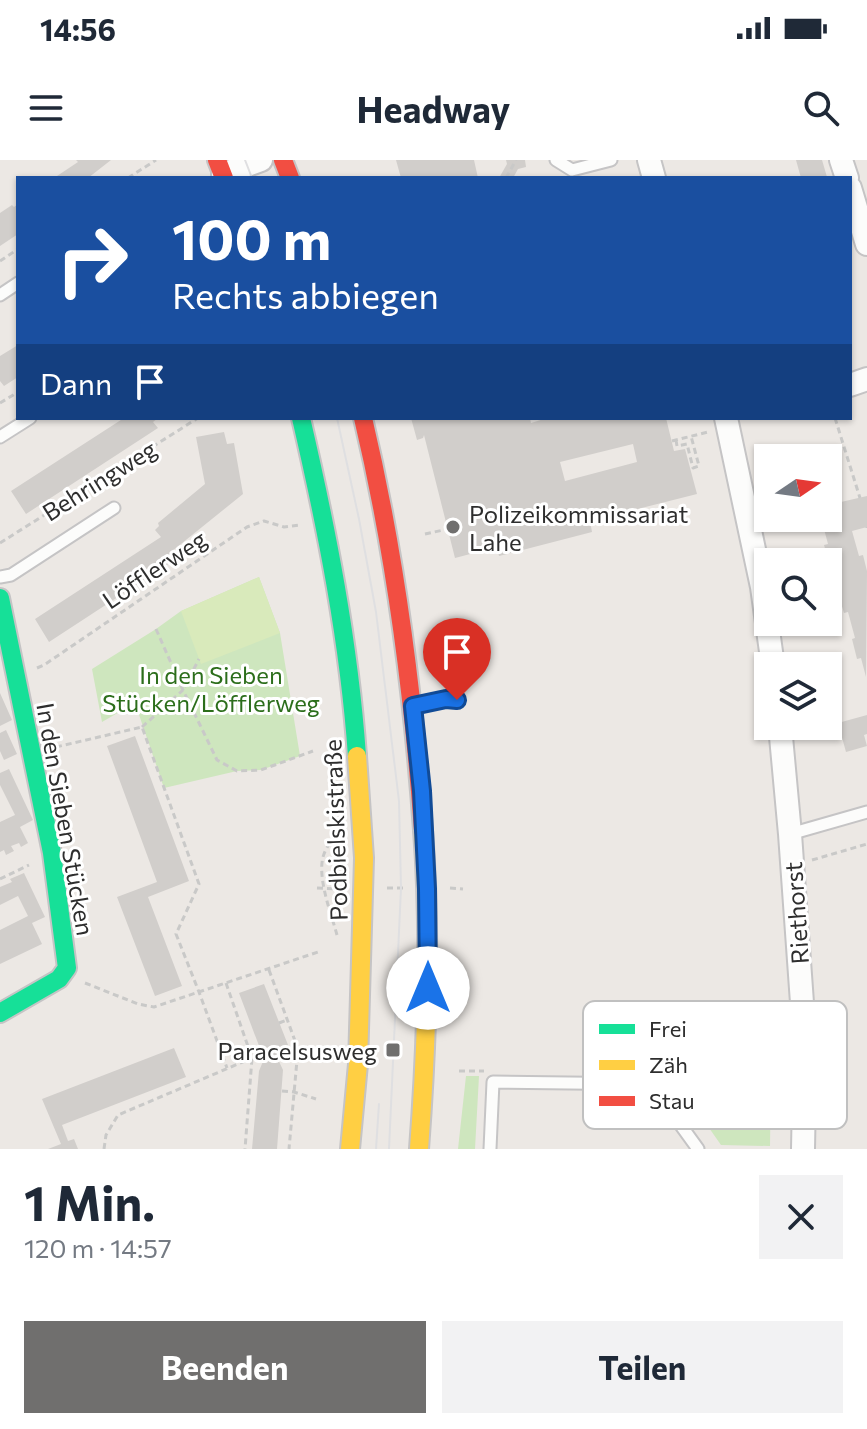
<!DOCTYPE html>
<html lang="de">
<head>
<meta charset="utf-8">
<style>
  :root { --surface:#fff; --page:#f2f2f3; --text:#1f2937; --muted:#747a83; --accent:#706f6e }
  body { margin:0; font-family:Commissioner,sans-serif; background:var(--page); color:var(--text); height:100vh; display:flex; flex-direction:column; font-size:30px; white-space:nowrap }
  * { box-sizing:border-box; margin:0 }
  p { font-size:26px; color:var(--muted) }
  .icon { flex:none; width:44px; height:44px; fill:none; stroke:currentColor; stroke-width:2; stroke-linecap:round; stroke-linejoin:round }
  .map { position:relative; height:989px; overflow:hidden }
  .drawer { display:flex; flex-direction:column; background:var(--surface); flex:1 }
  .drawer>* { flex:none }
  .guide { position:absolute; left:16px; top:16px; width:836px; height:244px; border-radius:0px; box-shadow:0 2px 6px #0004; background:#1a4fa0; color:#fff; overflow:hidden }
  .needle { width:52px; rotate:77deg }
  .fabs { position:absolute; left:754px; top:284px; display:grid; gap:16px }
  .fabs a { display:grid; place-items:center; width:88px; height:88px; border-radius:0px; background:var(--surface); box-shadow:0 2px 6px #0004; font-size:40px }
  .pin { position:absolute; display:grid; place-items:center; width:68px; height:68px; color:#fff; margin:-82px -34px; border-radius:50% 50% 50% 0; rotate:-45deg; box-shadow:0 0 8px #0007 }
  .pin .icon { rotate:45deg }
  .me { position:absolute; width:88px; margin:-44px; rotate:0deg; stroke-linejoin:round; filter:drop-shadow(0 0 6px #0008) }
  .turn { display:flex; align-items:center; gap:28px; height:168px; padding:0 24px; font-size:36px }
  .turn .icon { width:104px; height:104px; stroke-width:2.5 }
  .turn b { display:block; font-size:56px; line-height:68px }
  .then { display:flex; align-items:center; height:76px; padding:0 24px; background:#0003; gap:16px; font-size:30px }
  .round { display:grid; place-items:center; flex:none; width:84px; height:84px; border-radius:0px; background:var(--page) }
  .overview { display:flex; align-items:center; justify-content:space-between; height:136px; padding:0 24px }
  h1 { font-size:48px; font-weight:700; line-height:60px }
  .button { display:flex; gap:16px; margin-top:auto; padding:16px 24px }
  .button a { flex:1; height:92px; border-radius:0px; background:var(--accent); color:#fff; font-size:32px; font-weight:700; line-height:92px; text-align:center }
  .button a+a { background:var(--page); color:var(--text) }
  .status { display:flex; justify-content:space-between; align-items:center; height:56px; padding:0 40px; background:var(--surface); direction:ltr }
  .status svg { height:22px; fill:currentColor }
  header { display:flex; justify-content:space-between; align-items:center; height:104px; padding:0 24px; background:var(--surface); font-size:36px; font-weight:700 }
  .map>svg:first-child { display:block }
  .green { fill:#cee6be }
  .pitch { fill:#d9eabb }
  .building { fill:#d1cecb; fill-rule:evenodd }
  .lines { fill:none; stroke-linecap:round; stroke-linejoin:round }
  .lane-casing { stroke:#c5c4c5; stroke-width:15 }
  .street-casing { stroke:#c5c4c5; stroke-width:26 }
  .fast-casing { stroke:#c5c4c5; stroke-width:22 }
  .slow-casing { stroke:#c5c4c5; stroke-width:22 }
  .jam-casing { stroke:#c5c4c5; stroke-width:22 }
  .path { stroke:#c9c9c8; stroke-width:3; stroke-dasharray:6 4; stroke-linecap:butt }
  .lane { stroke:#fcfcfb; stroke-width:11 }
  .street { stroke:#fcfcfb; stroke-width:22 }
  .fast { stroke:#16e098; stroke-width:18 }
  .slow { stroke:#ffcf43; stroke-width:18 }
  .jam { stroke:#f24e42; stroke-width:18 }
  .tram { stroke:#dfdfe1; stroke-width:2 }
  .route-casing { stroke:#114b97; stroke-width:20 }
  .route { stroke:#1a73e8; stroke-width:14 }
  .poi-dot { fill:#706f6e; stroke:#fff; stroke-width:3 }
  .labels { text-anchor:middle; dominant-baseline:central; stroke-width:6; stroke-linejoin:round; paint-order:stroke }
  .street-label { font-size:24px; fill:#2e2e2e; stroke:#fff }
  .poi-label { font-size:24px; fill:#2e2e2e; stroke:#fff; text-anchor:start }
  .park-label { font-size:24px; fill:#2c6e1b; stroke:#fff }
  .key { fill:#fff; stroke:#c0c0c0; stroke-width:2 }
  .key-label { font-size:22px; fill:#2e2e2e }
</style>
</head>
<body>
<div class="status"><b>14:56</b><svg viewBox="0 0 49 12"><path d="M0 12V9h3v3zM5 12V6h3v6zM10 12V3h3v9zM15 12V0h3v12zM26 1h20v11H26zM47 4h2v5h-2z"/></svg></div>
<header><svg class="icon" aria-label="menu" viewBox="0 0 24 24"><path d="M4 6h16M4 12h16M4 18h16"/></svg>Headway<svg class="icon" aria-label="search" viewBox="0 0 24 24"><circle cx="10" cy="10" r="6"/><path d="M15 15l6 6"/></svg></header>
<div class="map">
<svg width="867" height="989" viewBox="0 0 867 989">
  <rect width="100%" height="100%" fill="#ece8e4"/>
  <path class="green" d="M259,417l21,56 20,123 -39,14 -24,1 -73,17 -29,-85 -33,19 -10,-53 64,-40 25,-18z
    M672,915h99l-1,71 -49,-1z
    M466,916h13l-4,73h-17z"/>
  <path class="pitch" d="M259,417l21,56 -79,31 -20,-53z"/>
  <path class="building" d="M76,0h35l-23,18h-34l24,-16z
    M396,0h78l4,18h-77z
    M506,0h19l1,7 -8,2 -5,9h-14l8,-14z
    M796,0h26l5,17 -26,1z
    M18,44v30l-18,12v-33l12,-8 2,2z
    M18,185v32l-14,9 -4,-5v-25z
    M124,258h34l-5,4 5,6 -132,86 -15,-23z
    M411,258h119l1,5 16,-5h119l8,33 11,-2 12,45 -107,27 2,11 -93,24 -2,-9 -42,11 -31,-123 -1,3 -6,2zM633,284l4,18 -72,19 -5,-19z
    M224,272l3,12 7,-1 9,51 -72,58 5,7 -127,83 -14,-23 126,-82 -6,-7 4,-4 -1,-3 47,-39 -9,-47z
    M867,336v31l-15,4 7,25 4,-1 4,16 -1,106 -5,-19 -4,1 -5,-20 3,-1 -7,-26 -4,1 -6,-20 4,-1 -8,-27 -4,1 -6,-21 4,-1 -7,-26h7v-13z
    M0,533l12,27 -12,6z
    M867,555v19l-3,1 3,11 -21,6 -8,-29z
    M6,570l11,24 -13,6 -4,-9v-18z
    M135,576l54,145 -41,16 34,89 -27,10 -38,-99 40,-15 -50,-136z
    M9,609l24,51 -13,7 8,16 -7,4 -2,-4 -8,3 3,5 -8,4 -2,-5 -4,2v-30l15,-7 -15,-30v-12z
    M24,713l21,44 -13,6 10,21 -42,20v-34l28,-14 -10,-20 -18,9v-18l12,-5 -2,-3z
    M264,824l26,66 -14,5 7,15 -6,79h-25l7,-78 5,-12 -25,-66z
    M174,888l12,29 -124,48 6,16 6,-2 4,10h-30l13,-5 -19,-45z"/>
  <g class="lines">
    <defs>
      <path id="lane" d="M556,0l16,10 39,-10
        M0,135l18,-12
        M0,277l30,-19
        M0,417l11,-2 103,-67
        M414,546l32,-7 11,1
        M790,674l77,-22
        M784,886l21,-1
        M490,989l3,-67 158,2 47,65"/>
      <path id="street" d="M649,0l5,18
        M841,0l6,18
        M223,14l38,-14
        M850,28l17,56
        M850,225l17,-6
        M726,258l36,169 11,79
        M780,566l10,108 15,211 -2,104"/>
      <path id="fast" d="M301,258c26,112 48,224 56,338
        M0,438l52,255 15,115 -8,11 -59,34"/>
      <path id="slow" d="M350,989l8,-85 6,-206 -7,-102
        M419,989c8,-106 12,-213 4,-319"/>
      <path id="jam" d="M217,0l7,18
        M283,0l7,18
        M363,258c32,135 50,273 60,412"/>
    </defs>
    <use href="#lane" class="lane-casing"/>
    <use href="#street" class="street-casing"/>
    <use href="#fast" class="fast-casing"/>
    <use href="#slow" class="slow-casing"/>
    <use href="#jam" class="jam-casing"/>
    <path class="path" d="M128,18l28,-18
      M506,18l10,-18
      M0,101l18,-12
      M0,243l18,-11
      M835,258l25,80
      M676,280l1,6 10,-2 6,24 6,-2 -8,-30
      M672,281l36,-9
      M867,367v1
      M425,374l23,-5
      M0,383l198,-125
      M156,469l27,61 16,-31
      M37,508l7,-3 203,-138 17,-6 20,6 16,-2
      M759,519l5,36
      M142,567l41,-37 34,70 20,11 24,-1 52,-19
      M56,587l86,-20 57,157 -23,50 23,58 28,76
      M812,700l55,-16
      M0,719l29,-14
      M317,728l22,1
      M387,728h16
      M450,728l13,1
      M337,775c-6,-22 -21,-60 -13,-81 3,-8 9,-15 13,-22
      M269,810l29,79 -9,100
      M85,823l53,21 16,3 164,-55
      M226,823l26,75 -7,91
      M279,863l8,-3
      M459,911h25
      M660,912h124
      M282,931l12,1 22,7
      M104,989l2,-14 12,-20 134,-57"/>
    <use href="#lane" class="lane"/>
    <use href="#street" class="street"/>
    <use href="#fast" class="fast"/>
    <use href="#slow" class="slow"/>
    <use href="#jam" class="jam"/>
    <path class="tram" d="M245,0l7,18
      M337,258l22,101 17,93 23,189 2,87 -12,261
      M376,989l3,-45"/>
  </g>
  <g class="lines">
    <defs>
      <path id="route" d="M428,828l-1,-99 -5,-98 -9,-85 33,-7 11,1"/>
    </defs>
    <use href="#route" class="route-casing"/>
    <use href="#route" class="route"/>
  </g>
  <g class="poi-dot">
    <circle cx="453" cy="367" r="8"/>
    <rect x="385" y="882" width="16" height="16" rx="4"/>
  </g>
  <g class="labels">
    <g class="street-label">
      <text transform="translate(99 320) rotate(-32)">Behringweg</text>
      <text transform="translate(154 409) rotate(-34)">Löfflerweg</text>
      <text transform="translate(66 659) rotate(80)">In den Sieben Stücken</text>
      <text transform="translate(335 670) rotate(-92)">Podbielskistraße</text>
      <text transform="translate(796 753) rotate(-94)">Riethorst</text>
    </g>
    <g class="poi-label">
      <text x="469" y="353">Polizeikommissariat<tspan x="469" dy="28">Lahe</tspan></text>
      <text x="377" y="890" text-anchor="end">Paracelsusweg</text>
    </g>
    <g class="park-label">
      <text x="211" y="514">In den Sieben<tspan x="211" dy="28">Stücken/Löfflerweg</tspan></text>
    </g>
  </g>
  <rect x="583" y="841" width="264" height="128" rx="12" class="key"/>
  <rect x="599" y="864" width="36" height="10" fill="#16e098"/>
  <rect x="599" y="900" width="36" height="10" fill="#ffcf43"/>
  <rect x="599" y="936" width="36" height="10" fill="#f24e42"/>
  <g class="key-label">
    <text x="649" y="877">Frei</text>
    <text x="649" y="913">Zäh</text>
    <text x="649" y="949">Stau</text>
  </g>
</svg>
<div class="fabs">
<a><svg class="needle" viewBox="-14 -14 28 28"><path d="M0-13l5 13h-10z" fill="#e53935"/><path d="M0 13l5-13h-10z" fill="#747a83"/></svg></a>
<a><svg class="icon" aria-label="search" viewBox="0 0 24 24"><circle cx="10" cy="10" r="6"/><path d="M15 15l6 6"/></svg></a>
<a><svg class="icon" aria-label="layers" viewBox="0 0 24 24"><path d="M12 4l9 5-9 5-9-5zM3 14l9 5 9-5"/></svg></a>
</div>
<div class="pin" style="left:457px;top:540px;background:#d93025"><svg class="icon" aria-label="arrive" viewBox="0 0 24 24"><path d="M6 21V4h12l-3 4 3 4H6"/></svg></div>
<svg class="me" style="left:428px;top:828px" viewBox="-20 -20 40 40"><circle r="19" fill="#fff"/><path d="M0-13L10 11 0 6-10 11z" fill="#1a73e8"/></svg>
<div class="guide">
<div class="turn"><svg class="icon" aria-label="right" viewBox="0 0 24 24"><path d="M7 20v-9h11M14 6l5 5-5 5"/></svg><div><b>100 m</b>Rechts abbiegen</div></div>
<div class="then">Dann<svg class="icon" aria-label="arrive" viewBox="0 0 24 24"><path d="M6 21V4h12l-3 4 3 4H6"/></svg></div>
</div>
</div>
<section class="drawer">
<div class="overview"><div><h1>1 Min.</h1><p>120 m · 14:57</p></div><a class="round"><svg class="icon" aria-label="close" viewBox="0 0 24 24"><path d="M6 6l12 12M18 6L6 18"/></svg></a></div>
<div class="button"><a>Beenden</a><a>Teilen</a></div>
</section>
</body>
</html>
